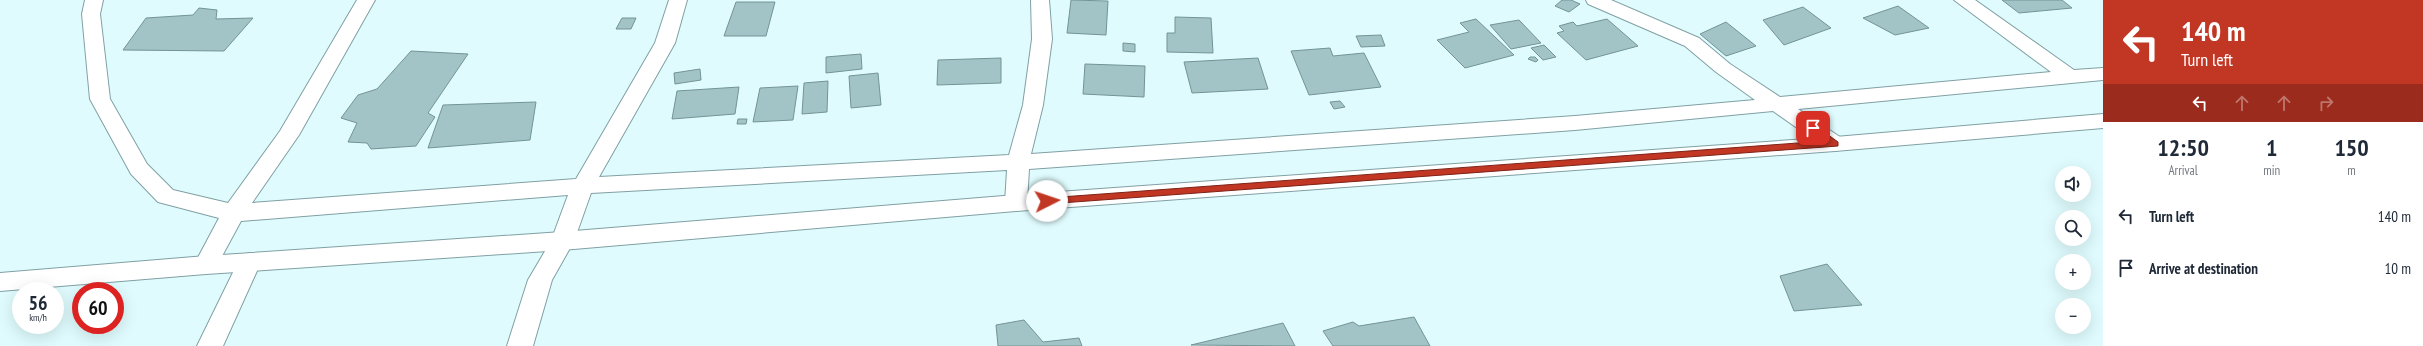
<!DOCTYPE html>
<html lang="en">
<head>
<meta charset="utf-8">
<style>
  :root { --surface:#fff; --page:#f2f2f3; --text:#1f2937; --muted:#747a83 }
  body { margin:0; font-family:"PT Sans Narrow",sans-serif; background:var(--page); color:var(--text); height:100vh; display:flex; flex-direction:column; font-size:15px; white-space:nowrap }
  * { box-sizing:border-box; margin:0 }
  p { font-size:13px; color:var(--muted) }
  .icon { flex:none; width:22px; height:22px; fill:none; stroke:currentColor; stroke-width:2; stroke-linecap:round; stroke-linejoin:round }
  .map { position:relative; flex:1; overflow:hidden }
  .details { display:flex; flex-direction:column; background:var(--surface); width:320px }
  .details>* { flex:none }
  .banner { background:#c23624; color:#fff; overflow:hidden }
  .buttons { position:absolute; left:2055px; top:166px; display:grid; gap:8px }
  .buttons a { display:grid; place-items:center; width:36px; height:36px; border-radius:50%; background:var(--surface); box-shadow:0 4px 16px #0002; font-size:20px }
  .speed { position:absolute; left:12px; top:282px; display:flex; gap:8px; font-size:20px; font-weight:700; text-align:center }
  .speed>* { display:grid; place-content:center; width:52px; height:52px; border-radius:50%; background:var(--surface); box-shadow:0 4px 16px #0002; line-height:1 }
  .speed small { font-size:10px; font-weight:400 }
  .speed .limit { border:6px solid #d22; background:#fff; color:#111 }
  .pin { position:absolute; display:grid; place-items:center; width:34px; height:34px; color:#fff; margin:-17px; border-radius:8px; box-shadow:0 2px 6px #0006 }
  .me { position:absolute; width:44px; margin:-22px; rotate:86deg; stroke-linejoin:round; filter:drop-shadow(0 0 3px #0008) }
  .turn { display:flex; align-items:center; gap:14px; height:84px; padding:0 12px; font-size:18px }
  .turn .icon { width:52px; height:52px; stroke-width:2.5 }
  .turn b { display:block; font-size:28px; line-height:34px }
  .lanes { display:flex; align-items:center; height:38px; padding:0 12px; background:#0003; justify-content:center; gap:20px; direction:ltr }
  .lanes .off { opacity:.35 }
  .eta { display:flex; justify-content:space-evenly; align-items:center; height:68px; text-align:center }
  .eta b { font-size:24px; font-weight:700; line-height:28px }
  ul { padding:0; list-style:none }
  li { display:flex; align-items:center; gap:12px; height:52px; padding:0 12px }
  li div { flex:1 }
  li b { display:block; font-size:15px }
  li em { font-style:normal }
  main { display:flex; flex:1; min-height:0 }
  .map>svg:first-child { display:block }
  .building { fill:#a2c4c7; stroke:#739497 }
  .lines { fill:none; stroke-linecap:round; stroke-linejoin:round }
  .minor-casing { stroke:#80a0a4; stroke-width:2 }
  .primary-casing { stroke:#80a0a4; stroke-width:2 }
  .minor { fill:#fff; fill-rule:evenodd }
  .primary { fill:#fff; fill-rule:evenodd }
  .route { fill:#c23624; stroke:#7e2317 }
</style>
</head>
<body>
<main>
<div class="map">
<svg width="2103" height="346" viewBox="0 0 2103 346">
  <rect width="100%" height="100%" fill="#dffbfd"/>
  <path class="building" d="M1071,0l37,1 -2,34 -39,-2z
    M1562,0h9l9,4 -11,8 -14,-6z
    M2002,0h60l10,8 -53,5z
    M736,2h39l-9,34h-42z
    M1898,6l31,22 -34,7 -32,-17z
    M1803,7l28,21 -47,17 -21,-25z
    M199,8l18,2 -1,9 37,-1 -29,33 -101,-1 23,-32 47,-3z
    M1175,17l36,1 2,35 -46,-1v-19h8z
    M622,18h14l-5,11h-15z
    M1476,19l38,36 -49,13 -28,-28 32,-8 -9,-9z
    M1607,19l31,27 -52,14 -29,-27 7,-2 -5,-5 14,-4 4,4z
    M1519,20l22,23 -30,6 -21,-24z
    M1726,22l30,24 -30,10 -26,-22z
    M1381,35l4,11 -24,1 -5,-11z
    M1123,43l12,1v8l-12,-1z
    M1544,45l12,12 -13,3 -12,-12z
    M1330,48l3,8 31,-3 17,34 -72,8 -18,-44z
    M411,51l57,3 -40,59 7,4 -19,29 -45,3 -4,-6 -19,-1 9,-19 -16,-5 17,-23 19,-6z
    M861,54l1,15 -36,4v-16z
    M1530,57h5l3,3 -2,2 -8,-3z
    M1001,58v25l-64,2 1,-25z
    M1258,58l10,31 -76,4 -8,-31z
    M1085,64l60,2 -1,31 -61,-3z
    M700,69l1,11 -26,4 -1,-11z
    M878,73l3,32 -30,3 -2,-32z
    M828,81l-1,31 -25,2 2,-31z
    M798,86l-5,34 -40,2 7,-34z
    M739,87l-4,27 -63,5 5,-28z
    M1340,101l5,6 -11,2 -4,-7z
    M536,102l-6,38 -102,8 15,-43z
    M738,119h9l-1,5h-9z
    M1827,264l35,41 -68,6 -14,-35z
    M1414,317l16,29h-97l-10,-15 30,-9 6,4z
    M1024,320l19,22 36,-4 3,8h-84l-2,-21z
    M1283,323l12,23 -104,-1z"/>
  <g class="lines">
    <defs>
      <path id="minor" d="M85,0h18l-3,14 10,85 37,65 26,26 55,13 52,-72 77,-131h18l-76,135 -47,68 324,-24 79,-136 14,-43h18l-12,43 -76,134 410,-22 14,-50 9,-66 -1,-39h18l3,39 -9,66 -12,49 544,-38 180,-16 -39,-28 -31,-26 -97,-42 -2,-4h25l88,38 31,26 50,33 271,-25 -97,-72h21l99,70 29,-2v12l-305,29 45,30 3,5 -3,5 -8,2 -8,-2 -54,-38 -198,19 -546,39 -2,34 -3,6 -8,2 -8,-2 -3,-6 2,-33 -416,23 -17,48 -22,39 -19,66h-26l21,-66 23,-39 17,-46 -327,26 -27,50 -8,3 -8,-3 -4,-6 25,-47 -61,-16 -27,-28 -41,-75 -8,-85z
        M249,253l8,3 4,6 -38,84h-26l44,-90z"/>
      <path id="primary" d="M2103,114v14l-268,23 -819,60 -454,39 -356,24 -206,17v-18l206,-17 356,-24 454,-37 819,-58z"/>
    </defs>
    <use href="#minor" class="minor-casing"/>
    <use href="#primary" class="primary-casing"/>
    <use href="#minor" class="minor"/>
    <use href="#primary" class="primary"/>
  </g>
  <path class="route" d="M1810,126h6l22,16v4l-791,58 -4,-3 4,-3 778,-57 -15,-10z"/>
</svg>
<div class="buttons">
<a><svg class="icon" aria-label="sound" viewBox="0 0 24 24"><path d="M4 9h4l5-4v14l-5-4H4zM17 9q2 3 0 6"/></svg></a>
<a><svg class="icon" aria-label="search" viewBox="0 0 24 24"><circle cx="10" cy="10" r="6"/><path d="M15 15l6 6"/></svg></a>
<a>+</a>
<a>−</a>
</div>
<div class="speed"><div>56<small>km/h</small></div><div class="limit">60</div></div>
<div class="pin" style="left:1813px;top:128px;background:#d93025"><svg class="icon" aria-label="arrive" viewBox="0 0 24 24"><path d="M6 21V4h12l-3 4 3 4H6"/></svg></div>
<svg class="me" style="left:1047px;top:201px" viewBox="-20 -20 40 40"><circle r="19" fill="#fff"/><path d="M0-13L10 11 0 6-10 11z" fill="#c23624"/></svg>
</div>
<section class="details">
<div class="banner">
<div class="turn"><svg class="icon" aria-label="left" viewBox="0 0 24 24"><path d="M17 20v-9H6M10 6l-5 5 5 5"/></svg><div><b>140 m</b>Turn left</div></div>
<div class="lanes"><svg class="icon" aria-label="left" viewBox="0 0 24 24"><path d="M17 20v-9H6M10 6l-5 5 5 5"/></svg><svg class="icon off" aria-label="ahead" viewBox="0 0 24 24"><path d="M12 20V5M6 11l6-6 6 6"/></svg><svg class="icon off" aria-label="ahead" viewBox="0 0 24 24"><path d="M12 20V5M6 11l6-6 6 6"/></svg><svg class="icon off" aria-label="right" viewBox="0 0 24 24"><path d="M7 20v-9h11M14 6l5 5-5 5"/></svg></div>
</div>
<div class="eta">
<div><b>12:50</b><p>Arrival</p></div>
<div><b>1</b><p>min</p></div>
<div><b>150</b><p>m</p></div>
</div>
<ul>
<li><svg class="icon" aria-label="left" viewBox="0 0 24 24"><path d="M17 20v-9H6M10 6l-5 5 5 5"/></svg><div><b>Turn left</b></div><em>140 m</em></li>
<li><svg class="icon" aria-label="arrive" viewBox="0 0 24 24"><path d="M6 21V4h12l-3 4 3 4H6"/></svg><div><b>Arrive at destination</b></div><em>10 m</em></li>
</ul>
</section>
</main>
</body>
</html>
